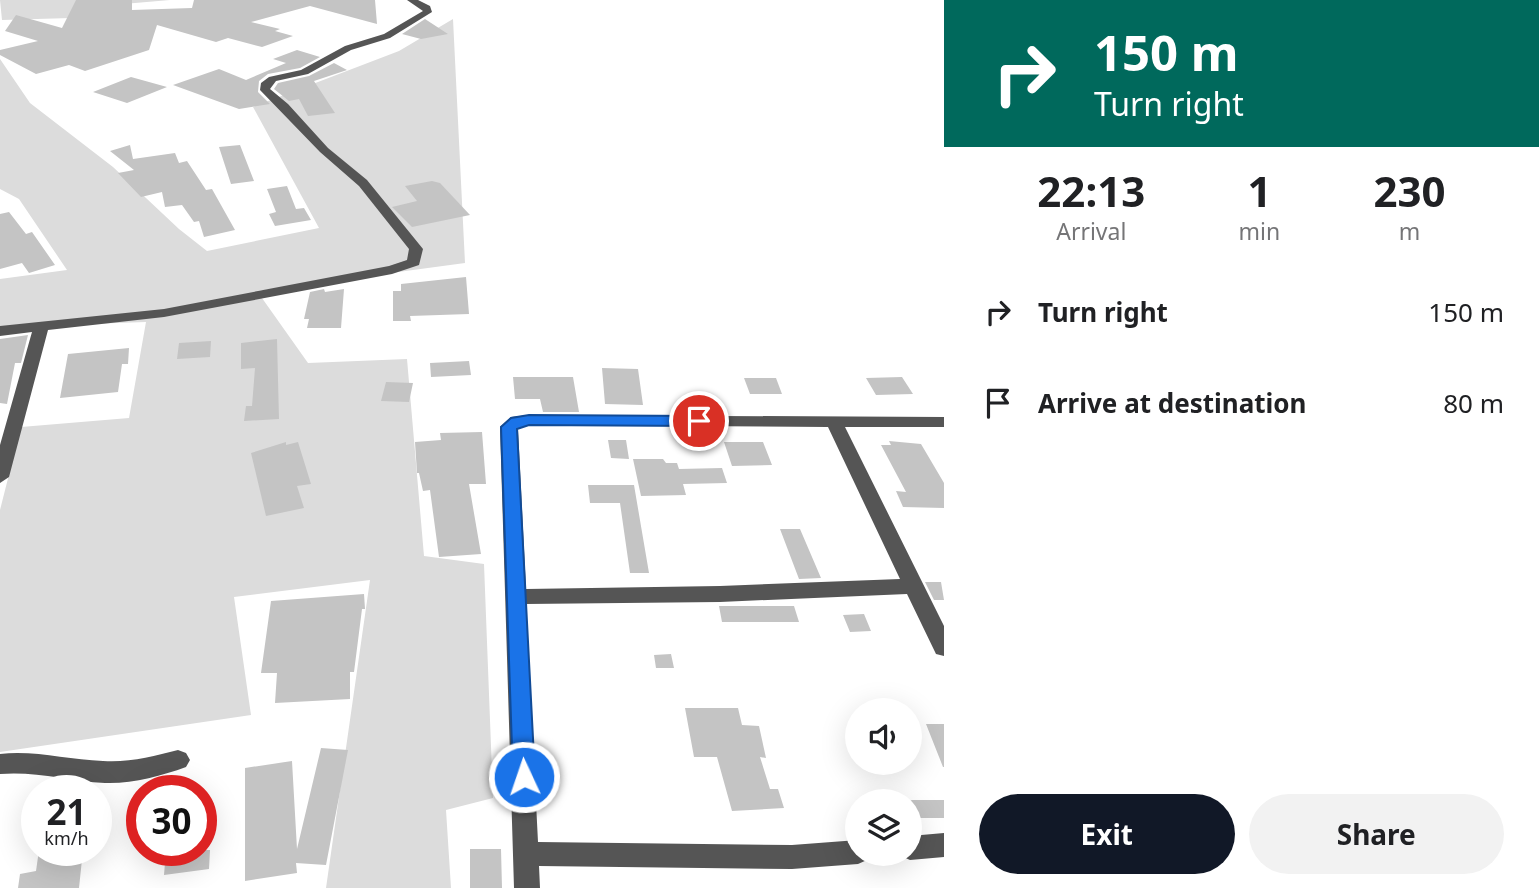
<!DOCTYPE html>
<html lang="en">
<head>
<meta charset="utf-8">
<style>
  :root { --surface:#fff; --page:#f2f2f2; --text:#202124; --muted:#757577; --accent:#111827 }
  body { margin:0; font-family:"Noto Sans",sans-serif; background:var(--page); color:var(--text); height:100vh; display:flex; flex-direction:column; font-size:26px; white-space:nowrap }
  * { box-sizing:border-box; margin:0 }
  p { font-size:23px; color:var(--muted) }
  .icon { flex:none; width:38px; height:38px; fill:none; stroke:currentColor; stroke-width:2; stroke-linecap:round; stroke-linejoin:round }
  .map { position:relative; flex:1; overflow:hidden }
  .details { display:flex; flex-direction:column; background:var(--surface); width:595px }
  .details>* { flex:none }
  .top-card { background:#00695c; color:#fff; overflow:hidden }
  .buttons { position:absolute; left:845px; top:698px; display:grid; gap:14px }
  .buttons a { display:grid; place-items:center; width:77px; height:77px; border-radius:50%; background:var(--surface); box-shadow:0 7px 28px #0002; font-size:35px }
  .speed { position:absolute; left:21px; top:775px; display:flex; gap:14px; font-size:35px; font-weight:700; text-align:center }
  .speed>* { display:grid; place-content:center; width:91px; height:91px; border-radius:50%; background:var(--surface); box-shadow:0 7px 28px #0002; line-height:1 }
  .speed small { font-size:18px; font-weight:400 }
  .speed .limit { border:10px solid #d22; background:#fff; color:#111 }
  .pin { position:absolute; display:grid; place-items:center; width:60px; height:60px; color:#fff; margin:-30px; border:4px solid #fff; border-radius:50%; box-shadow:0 2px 7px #0007 }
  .me { position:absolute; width:77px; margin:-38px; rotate:357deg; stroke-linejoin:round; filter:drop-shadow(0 0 5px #0008) }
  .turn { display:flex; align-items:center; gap:24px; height:147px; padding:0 35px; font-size:32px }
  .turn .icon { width:91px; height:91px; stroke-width:2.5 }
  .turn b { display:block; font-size:49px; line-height:60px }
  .eta { display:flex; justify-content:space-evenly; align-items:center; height:119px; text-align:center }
  .eta b { font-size:42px; font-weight:700; line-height:49px }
  .cta { display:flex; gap:14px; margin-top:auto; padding:14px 35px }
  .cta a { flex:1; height:80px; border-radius:42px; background:var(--accent); color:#fff; font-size:28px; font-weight:700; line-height:80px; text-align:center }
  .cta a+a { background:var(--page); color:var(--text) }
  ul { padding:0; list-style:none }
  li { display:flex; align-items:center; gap:21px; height:91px; padding:0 35px }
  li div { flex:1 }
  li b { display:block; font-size:26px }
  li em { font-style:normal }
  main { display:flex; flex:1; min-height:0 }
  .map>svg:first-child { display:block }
  .green { fill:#dcdcdc }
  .building { fill:#c4c4c4 }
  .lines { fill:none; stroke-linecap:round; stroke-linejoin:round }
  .minor { fill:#555; fill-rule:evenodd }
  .route { fill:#1a73e8; stroke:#114b97; stroke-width:2 }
</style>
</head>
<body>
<main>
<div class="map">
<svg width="944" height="888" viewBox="0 0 944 888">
  <rect width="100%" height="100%" fill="#fff"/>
  <path class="green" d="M0,0h170l-70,6 -29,12 -69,2z
    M453,19l12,244 -208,28 51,72 99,-4 17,197 60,8 9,234 -47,12 5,78h-125l44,-308 -136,17 17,118 -251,37v-242l21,-83 108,-9 17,-96 -146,5v-48l67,-9 -48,-71 -19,-10v-130l30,44 83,64 66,62 28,22 112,-23 -66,-121 146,-56z"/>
  <path class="building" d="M76,0h56v10l60,-2 2,-8h181l2,24 -67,-18 -59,16 29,7 -5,2 18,5 -31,11 -34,-9 -12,4 -59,-17 -8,25 -64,21 -16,-6 -33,9 -36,-19v-5l38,-9 -33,-10 11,-16 46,13z
    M425,19l23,15 -27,5 -19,-5z
    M297,50l23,7 -20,11 -32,6 -9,7 -1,11 12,12 -31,5 -66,-24 46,-16 27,11 40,-17 -13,-4z
    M334,63l13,7 -33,11 21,32 -27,3 -9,-17 -10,2 -15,-12 4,-6 31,-7z
    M131,77l36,10 -40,16 -34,-11z
    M130,145l3,14 42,-6 4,10 8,-2 19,29 6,-1 23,41 -31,7 -5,-16 -5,1 -12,-17 -17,2 -3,-15 -21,5 -23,-24 16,-3 -24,-19z
    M240,145l14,36 -23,3 -12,-37z
    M432,181l8,2 30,32 -58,12 -20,-20 25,-6 -12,-15z
    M287,186l9,23 8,-1 7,12 -36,6 -6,-12 7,-2 -9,-23z
    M9,212l17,22 6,-2 23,33 -26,8 -7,-10 -22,6v-55z
    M466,277l3,37 -59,2 1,5h-18v-30h8v-7z
    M324,289l1,3 19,-3 -3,39h-34l2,-9h-5l6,-27z
    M28,335l-7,28h-6l-8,41 -7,-1v-64z
    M277,339l2,80 -35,2 2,-15h6l3,-38 -14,1v-26z
    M211,341l-1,16 -33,2 2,-16z
    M129,348l-1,16h-6l-4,28 -58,6 8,-44z
    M469,361l2,14 -40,2 -1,-14z
    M602,368l36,1 5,36 -38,-1z
    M513,377h60l6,35h-36l-3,-13h-25z
    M902,377l11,17 -37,1 -10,-17z
    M744,378h32l6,16h-32z
    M386,382l27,1 -4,19 -28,-1z
    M482,432l4,52h-17l12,70 -42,3 -9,-67 -7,1 -4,-18h-2l-2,-31 26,-2 -1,-7z
    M608,440h18l3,19 -18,-1z
    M889,441l32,3 23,39v25l-41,-1 -7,-16 10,1 -25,-47h10z
    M286,442v3l12,-3 13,42 -14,2 7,22 -38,8 -15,-63z
    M724,442h39l9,23 -40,1z
    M633,459h30l3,4h11l2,6 43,-1 5,15 -44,1 3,11 -45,1z
    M588,485h46l15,88h-19l-10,-70h-30z
    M780,529h20l21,49 -22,1z
    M925,582h16l3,18h-10z
    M364,594l1,15h-3l-8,63h-4v27l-75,4 2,-30h-16l10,-72z
    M719,606h75l5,16h-77z
    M864,614l7,17 -21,1 -7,-17z
    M671,654l3,14h-18l-2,-13z
    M685,708h53l4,17 17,1 7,32 -6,-1 10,32h8l6,19 -52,3 -15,-54h-23z
    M926,724h18v43h-1z
    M321,748l27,2 -22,115 -30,-2 1,10 -52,8v-113l47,-7 5,88z
    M910,800h34v18h-34z
    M470,849h31l1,39h-32z
    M39,850h44l-4,38h-61l2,-14 16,-3z
    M166,850h44l-1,19 -45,6z"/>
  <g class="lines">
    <path class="minor" d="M407,0h11l12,6 2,6 -42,26 -39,12 -43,24 -32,7 -6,8 18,15 40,44 39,32 56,69 -4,16 -27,9 -228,43 -116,13 -39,147 -9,6v-38l32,-113 -32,4v-10l164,-17 225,-43 18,-6 2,-11 -50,-63 -39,-34 -60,-62 1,-7 8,-6 32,-7 44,-24 39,-12 39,-23z
      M529,415l415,2v10h-99l99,199v30l-8,-2 -29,-60 -187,8 -194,2 12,238 254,3 66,-5v14h12l-3,6 -9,4 -66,5 -253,-3 1,22h-26l-14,-461 11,-10zM529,425l299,2 72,152 -180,7 -194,3 -8,-160z
      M178,750l8,3 4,7 -4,7c-25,9 -54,17 -81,16 -36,-2 -69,-12 -105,-9v-20c35,-4 68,6 103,7 25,2 51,-5 75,-11z
      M944,833v24l-34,3 -9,-4 -1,-2h10v-18z"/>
  </g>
  <path class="route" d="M529,415l170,1 8,5 -8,5 -170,-1 -12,4 18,348 -3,7 -8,2 -8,-2 -3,-7 -12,-350 10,-9z"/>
</svg>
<div class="buttons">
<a><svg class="icon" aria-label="sound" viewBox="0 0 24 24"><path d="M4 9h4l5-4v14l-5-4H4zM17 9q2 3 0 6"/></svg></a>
<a><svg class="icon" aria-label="layers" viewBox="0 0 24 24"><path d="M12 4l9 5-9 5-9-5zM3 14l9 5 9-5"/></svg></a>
</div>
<div class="speed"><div>21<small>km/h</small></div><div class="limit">30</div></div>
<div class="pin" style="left:699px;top:421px;background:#d93025"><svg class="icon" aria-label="arrive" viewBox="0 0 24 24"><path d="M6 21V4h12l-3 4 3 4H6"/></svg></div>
<svg class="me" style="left:524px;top:777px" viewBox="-20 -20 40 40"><circle r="17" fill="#1a73e8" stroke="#fff" stroke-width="3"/><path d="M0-11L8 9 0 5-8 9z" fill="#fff"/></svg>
</div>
<section class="details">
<div class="top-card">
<div class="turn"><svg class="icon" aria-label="right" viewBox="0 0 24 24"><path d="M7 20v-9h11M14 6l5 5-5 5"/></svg><div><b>150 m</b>Turn right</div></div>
</div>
<div class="eta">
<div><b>22:13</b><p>Arrival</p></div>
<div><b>1</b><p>min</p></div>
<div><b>230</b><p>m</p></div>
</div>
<ul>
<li><svg class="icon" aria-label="right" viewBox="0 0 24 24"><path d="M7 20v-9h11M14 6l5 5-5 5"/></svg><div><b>Turn right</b></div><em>150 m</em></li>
<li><svg class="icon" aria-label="arrive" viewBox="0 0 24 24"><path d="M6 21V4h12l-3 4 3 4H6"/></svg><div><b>Arrive at destination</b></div><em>80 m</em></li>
</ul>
<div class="cta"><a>Exit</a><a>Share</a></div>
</section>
</main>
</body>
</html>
